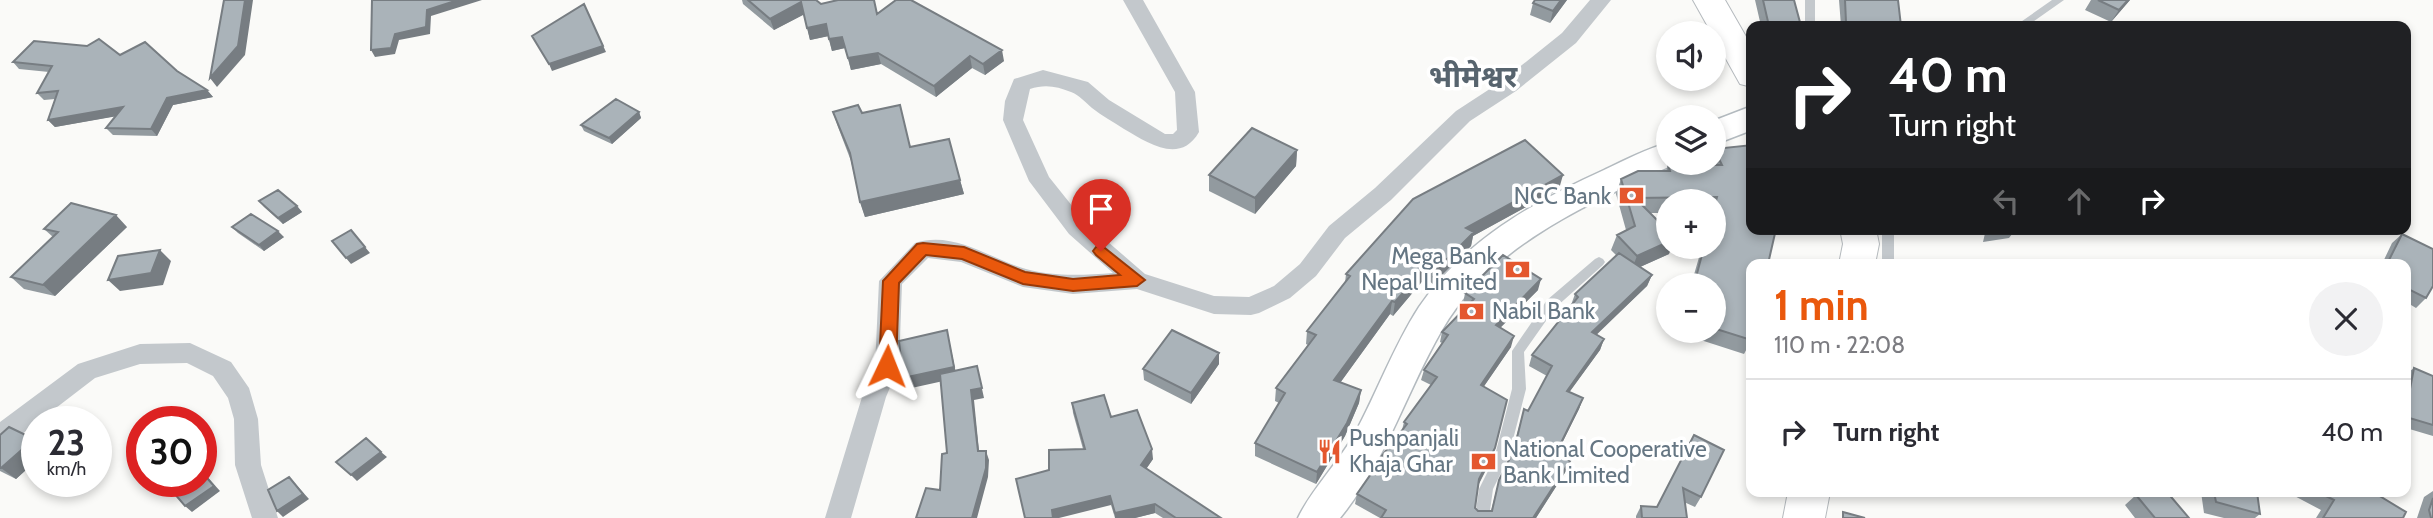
<!DOCTYPE html>
<html lang="en">
<head>
<meta charset="utf-8">
<style>
  :root { --surface:#fff; --page:#f2f2f3; --text:#2b2b33; --muted:#7c7c81; --line:#e1e1e2; --accent:#ea580c }
  body { margin:0; font-family:Cabin,"Noto Sans Devanagari",sans-serif; background:var(--page); color:var(--text); height:100vh; display:flex; flex-direction:column; font-size:26px; white-space:nowrap }
  * { box-sizing:border-box; margin:0 }
  p { font-size:23px; color:var(--muted) }
  .icon { flex:none; width:38px; height:38px; fill:none; stroke:currentColor; stroke-width:2; stroke-linecap:round; stroke-linejoin:round }
  .map { position:relative; flex:1; overflow:hidden }
  .details { position:absolute; left:1746px; top:259px; width:665px; height:238px; display:flex; flex-direction:column; background:var(--surface); border-radius:14px; box-shadow:0 4px 10px #0003 }
  .details>* { flex:none }
  .top-card { position:absolute; left:1746px; top:21px; width:665px; height:214px; border-radius:14px; box-shadow:0 4px 10px #0003; background:#202124; color:#fff; overflow:hidden }
  .controls { position:absolute; left:1656px; top:21px; display:grid; gap:14px }
  .controls a { display:grid; place-items:center; width:70px; height:70px; border-radius:50%; background:var(--surface); box-shadow:0 4px 10px #0003; font-size:35px }
  .speed { position:absolute; left:21px; top:406px; display:flex; gap:14px; font-size:35px; font-weight:700; text-align:center }
  .speed>* { display:grid; place-content:center; width:91px; height:91px; border-radius:50%; background:var(--surface); box-shadow:0 4px 10px #0003; line-height:1 }
  .speed small { font-size:18px; font-weight:400 }
  .speed .limit { border:10px solid #d22; background:#fff; color:#111 }
  .pin { position:absolute; display:grid; place-items:center; width:60px; height:60px; color:#fff; margin:-72px -30px; border-radius:50% 50% 50% 0; rotate:-45deg; box-shadow:0 0 7px #0007 }
  .pin .icon { rotate:45deg }
  .me { position:absolute; width:77px; margin:-38px; rotate:2deg; stroke-linejoin:round; filter:drop-shadow(0 0 5px #0008) }
  .turn { display:flex; align-items:center; gap:24px; height:147px; padding:0 28px; font-size:32px }
  .turn .icon { width:91px; height:91px; stroke-width:2.5 }
  .turn b { display:block; font-size:49px; line-height:60px }
  .lanes { display:flex; align-items:center; height:66px; padding:0 28px; background:#0003; justify-content:center; gap:35px; direction:ltr }
  .lanes .off { opacity:.35 }
  .round { display:grid; place-items:center; flex:none; width:74px; height:74px; border-radius:37px; background:var(--page) }
  .headline { display:flex; align-items:center; justify-content:space-between; height:119px; padding:0 28px }
  h1 { font-size:42px; font-weight:800; line-height:52px; color:var(--accent) }
  ul { padding:0; list-style:none }
  li { display:flex; align-items:center; gap:21px; height:105px; padding:0 28px; border-top:2px solid var(--line) }
  li div { flex:1 }
  li b { display:block; font-size:26px }
  li em { font-style:normal }
  .map>svg:first-child { display:block }
  .lines { fill:none; stroke-linecap:round; stroke-linejoin:round }
  .secondary-casing { stroke:#b3babf; stroke-width:3 }
  .primary-casing { stroke:#b5babe; stroke-width:2 }
  .lane { fill:#c3c8cc; fill-rule:evenodd }
  .street { fill:#c3c8cc; fill-rule:evenodd }
  .secondary { fill:#fff; fill-rule:evenodd }
  .primary { fill:#fff; fill-rule:evenodd }
  .wall { fill:#929a9f }
  .shaded-wall { fill:#777d82 }
  .building { fill:#aab3b9; stroke:#777d82; stroke-width:2 }
  .route { fill:#ea580c; stroke:#983908; stroke-width:2 }
  .labels { text-anchor:middle; dominant-baseline:central; stroke-width:7; stroke-linejoin:round; paint-order:stroke }
  .poi-label { font-size:23px; fill:#657683; stroke:#fff; text-anchor:start }
  .district-label { font-size:30px; font-weight:bold; fill:#57646e; stroke:#fff }
</style>
</head>
<body>
<div class="map">
<svg width="2433" height="518" viewBox="0 0 2433 518">
  <rect width="100%" height="100%" fill="#fafaf8"/>
  <g class="lines">
    <defs>
      <path id="secondary" d="M1752,106v24l-39,15v-24z
        M1668,143v20h9c-86,40 -185,80 -235,167 -36,62 -56,132 -102,188h-42c13,-28 40,-55 56,-83 23,-42 39,-88 65,-128 45,-66 114,-105 185,-137 21,-10 42,-21 64,-27z"/>
      <path id="primary" d="M1693,0h32l27,47v40l-12,-3z
        M1840,229h36l3,15 -4,20h-36l4,-20z
        M1788,492h42l-5,26h-42z"/>
    </defs>
    <use href="#secondary" class="secondary-casing"/>
    <use href="#primary" class="primary-casing"/>
    <path class="lane" d="M1805,0h10v26h-10z
      M2052,0h12l-37,26h-12z
      M1882,229h12v35h-12z
      M1599,257l4,2 2,3 -2,3 -48,43 -31,44 2,37 -18,70 -15,30 -4,29h-14l4,-29 15,-30 18,-70v-38l35,-51 48,-41z"/>
    <path class="street" d="M1123,0h20l52,92 4,40c-19,33 -51,11 -75,-3 -10,-7 -22,-13 -32,-21 -6,-5 -13,-13 -21,-16 -14,-6 -27,-8 -41,-3l-7,31 26,57 36,45 60,52 69,22 35,1 25,-11 26,-22 29,-38 46,-38 81,-77 46,-30 60,-48 28,-33h21l-35,43 -60,48 -46,30 -79,79 -46,38 -29,38 -26,22 -31,15 -8,2 -37,-1 -77,-25 -64,5 -50,-7 -62,-25 -33,-4 -26,26 -3,82 -13,31 -35,121h-26l37,-121 13,-31 4,-85 36,-38c39,-13 75,16 111,26 28,8 58,6 87,4l-44,-39 -40,-53 -26,-61 2,-19 9,-22 29,-9 45,12 21,18 56,34h8l4,-4 -2,-38z
      M190,343l41,19 18,26 9,31 3,46 17,53h-26l-17,-53 -1,-46 -6,-21 -15,-22 -26,-13 -47,1 -45,14 -86,66 -9,3v-25l78,-58 62,-20z"/>
    <use href="#secondary" class="secondary"/>
    <use href="#primary" class="primary"/>
  </g>
  <path class="wall" d="M742,0h74l5,4 56,10 127,47 -19,14 -13,-7 -36,29 -55,-33 -30,6 -6,-22 -13,3 -4,-15 -18,4 -6,-26 -30,16 -31,-26z
    M1567,0l-17,23 -20,-8 3,-12z
    M1755,0h39l7,26h-40z
    M1839,0h59l3,26h-60z
    M2091,0h39l-19,22 -26,-12z
    M120,55l57,16 30,19 6,7 -40,8 -16,31 -44,-1 -7,-7 10,-12 -61,11 -7,-7 7,-21 -11,1 -7,-7 12,-21 -30,-3 -6,-7z
    M639,112l2,6 -29,26 -28,-13 -3,-6z
    M833,112l29,1 48,34 50,33 4,14 -99,23 -5,-15 -9,-41 -13,-34z
    M1752,145v194l-8,15 -65,-21v-2h34v-46h-22l11,-38h11v-46h-45v12h-18l19,41 -29,13 12,8 -5,11 -51,48 8,5 -4,11 -31,42 14,6 -4,11 -22,44 13,8 -4,10 -30,47h-156l-25,-14 2,-10 23,-32 1,-5 21,-27 2,-8 27,-37 -10,-5 3,-10 18,-27 -2,-1 2,-10 24,-26 -3,-2 2,-11 73,-3 -38,38 11,19 -27,39 11,62 -3,10 -13,26 -4,24 3,3h13l8,-31 13,-28 12,-43 4,2 19,-35 -18,-10 3,-11 39,-50 4,-11 42,-38 -6,-6 6,-15 9,-5 -10,-36 5,-15 45,-8 2,-6h40l1,-2h4v-11l1,-3z
    M1297,150l-1,16 -41,48 -46,-23v-16z
    M1559,189l-86,47 -2,10 -38,38 -8,-6 -32,38 -3,-2 -50,69 21,7 -2,13 -14,33 -29,48 -61,-28v-13l24,-40 -4,-2 1,-13 32,-43 -2,-1 1,-13 38,-48 1,-9z
    M259,201l38,5 5,6 -19,12 -19,-17z
    M127,227l-72,69 -31,-7 -13,-12 42,-40 -9,-8z
    M232,227l52,10 -20,14 -26,-18z
    M1986,229h30l-7,9 -26,4z
    M2402,234l24,64 -10,10 -10,-6v-38h-24l10,-21z
    M1219,364l-28,40 -47,-24 -1,-11z
    M2414,368l19,8v60l-27,-8v-54z
    M1072,403l39,14 42,42 -7,10 75,49h-58l-8,-5 -20,5h-20l-4,-13 -62,-35 34,-21 -10,-36z
    M0,435l34,4 3,2v19l-21,19 -16,-8z
    M1694,435l7,62 -6,10 -11,-5 3,16h-51v-2l5,-10 16,1z
    M2433,491v27h-16l7,-21z
    M2201,492h56l3,22 -5,4h-31l-20,-5z
    M2287,492h86l30,26h-87l5,-8z
    M2136,495l53,23h-54l-10,-13z"/>
  <path class="shaded-wall" d="M245,0h8l-8,55 -28,32 -7,-9z
    M458,0h24l-51,16 -1,18 -31,6 -4,14 -20,3 -4,-7 56,-40z
    M1561,0h6l-17,23 3,-12z
    M2128,0h2l-19,22 8,-12z
    M801,2l4,12 -31,16 -4,-11z
    M584,4l22,48 -54,19 -3,-7z
    M826,24l3,12 -19,4 -3,-12z
    M842,37l3,11 -13,3 -3,-12z
    M1002,50l2,11 -19,14 -2,-11z
    M878,53l3,11 -30,6 -3,-12z
    M970,56l2,12 -36,29 -2,-11z
    M207,90l6,7 -40,8 -16,31 -6,-7 16,-31z
    M123,107l6,7 -74,13 -7,-7z
    M639,112l2,6 -29,26 -3,-6z
    M1297,150l-1,16 -41,48v-16z
    M1563,175l-4,14 -86,47 -2,10 -38,38 3,-14 30,-42z
    M960,180l4,14 -99,23 -5,-15z
    M297,206l5,6 -19,12 -5,-6z
    M116,215l11,12 -72,69 -12,-11z
    M278,231l6,6 -20,14 -5,-6z
    M1668,242v5h4l-3,7 -38,17 6,-15z
    M365,247l5,6 -19,11 -5,-6z
    M160,250l11,11 -8,24 -43,6 -12,-11z
    M1427,265l-2,13 -32,38 2,-14z
    M1652,275l-5,11 -59,57 4,-11z
    M1541,279l-3,11 -45,45 3,-10z
    M1392,301l-2,13 -58,80 2,-14z
    M947,330l10,48 -50,11 -4,-11z
    M1514,336l-3,11 -33,48 3,-10z
    M1604,339l-4,11 -37,51 4,-10z
    M1219,353v11l-28,40v-11z
    M977,366l7,32 -10,2 6,61 -2,-10 -7,-61z
    M1361,390l-2,13 -14,33 -29,48 1,-12z
    M1583,398l-4,11 -27,54 4,-10z
    M34,439l3,2v19l-21,19 -15,-11z
    M1495,448l-3,10 -16,31 3,-10z
    M1152,449l1,10 -11,16 -1,-10z
    M986,451l3,9 -1,17 -11,41h-5z
    M381,452l6,5 -30,24 -6,-6z
    M1570,461l-4,10 -30,47h-3z
    M201,470l19,21 -28,21 -7,-6z
    M289,477l20,22 -26,18 -6,-6z
    M1110,496l1,9 -52,13h-6l-1,-8z
    M1155,504v9l-20,5h-20v-5z"/>
  <path class="building" d="M224,0h21l-7,46 -28,32z
    M372,0h86l-31,10 -1,17 -31,7 -4,14 -20,2z
    M748,0h68l5,4 17,-4h36l3,14 19,-14h15l91,50 -19,14 -13,-8 -36,30 -56,-33 -30,5 -6,-21 -13,2 -3,-15 -19,4 -6,-26 -31,17z
    M1535,0h26l-8,11 -20,-8z
    M1763,0h31l7,26h-32z
    M1845,0h53l3,26h-57l2,-4z
    M2098,0h30l-9,10z
    M584,4l19,42 -54,18 -17,-28z
    M99,39l21,16 25,-13 32,29 30,19 -40,8 -16,31 -45,-1 17,-21 -75,13 10,-29 -21,2 15,-27 -39,-4 21,-21 53,5z
    M616,99l23,13 -30,26 -28,-13z
    M858,105l4,8 38,-8 10,42 39,-8 11,41 -100,22 -10,-49 -17,-41z
    M1252,128l45,22 -42,48 -46,-23z
    M1525,140l38,35 -97,53 8,4 -38,38 -9,-5 -32,37 -3,-1 -58,79 27,10 -14,33 -30,49 -62,-29 30,-50 -9,-5 40,-53 -9,-4 43,-55 -4,-2 67,-75z
    M1752,145v84h24l-8,35h-16l-1,76 -38,-12v-43h-19l10,-38h9v-35l4,-15 -82,1 33,33v11l-31,14 -20,-21 18,-9 -14,-47 17,-8h32l-2,-6h54l-8,-16z
    M278,190l19,16 -19,12 -19,-17z
    M71,203l45,12 -73,70 -32,-8 47,-45 -14,-3z
    M251,214l27,17 -19,14 -27,-18z
    M1991,229h16l-17,3z
    M351,230l14,17 -19,11 -14,-17z
    M2402,234l31,15v37l-7,12 -20,-10v-24h-19z
    M160,250l-9,23 -43,7 10,-24z
    M1619,253l33,22 -60,57 12,7 -37,52 16,7 -27,55 14,8 -37,57h-152l5,-8 -29,-16 25,-36 -1,-1 26,-33 -3,-2 33,-45 -13,-7 24,-35 -6,-3 32,-33 -9,-6 38,-38 38,24 -45,46 18,11 -33,49 26,15 -12,48 -16,31 -4,29 3,3h14l7,-31 15,-30 10,-41 4,2 24,-45 -20,-11 46,-58 -3,-3z
    M947,330l7,37 -51,11 -4,-37z
    M1172,330l47,23 -28,40 -48,-24z
    M977,366l5,22 -11,2 7,61h8v17l-14,50h-56l10,-30 14,2 2,-36 5,-1 -7,-79z
    M2414,368l19,8v49l-27,-8v-29l4,1z
    M1104,395l7,22 26,-7 15,39 -11,16 80,53h-45l-21,-14 -40,9 -5,-17 -58,14 1,8h-28l-9,-39 33,-9v-20l36,-1 -13,-46z
    M9,427l25,12 -33,29h-1v-33z
    M1694,435l30,15 -23,47 -18,-9 4,30h-45l-1,-12 16,1z
    M366,438l15,14 -30,23 -15,-13z
    M201,471l13,15 -29,20 -17,-20 6,-5h27z
    M289,477l14,17 -26,17 -9,-21z
    M2148,492h19l22,26h-34l-19,-23z
    M2214,492h43l3,22 -44,-12z
    M2318,492h55l33,20 -3,6h-80l11,-18z
    M2433,498v20h-2l-2,-8z
    M1843,512l22,6h-22z"/>
  <path class="route" d="M923,243l41,4 61,25 48,7 47,-4 -24,-20 -3,-4 3,-4 5,-2 44,35 -8,6 -64,5 -50,-7 -61,-25 -36,-4 -27,28 -3,83 -3,5h-12l-2,-5 4,-85 34,-37z"/>
  <defs>
    <symbol id="bank-bare" viewBox="-9 -9 18 18"><path d="M-6-4H6V4H-6ZM0-2.3a2.3 2.3 0 1 0 0 4.6a2.3 2.3 0 1 0 0-4.6Z" fill="#e4572e" stroke="#fff" stroke-width="2.5" paint-order="stroke"/></symbol>
    <symbol id="restaurant-bare" viewBox="-9 -9 18 18"><path d="M-5-6h1v4h1v-4h1v4h1v-4h1v5L-1.5 .5V6h-2V.5L-5-1ZM5-6V6H3V1.5H1.5Q1.5-4 5-6Z" fill="#e4572e" stroke="#fff" stroke-width="2.5" paint-order="stroke"/></symbol>
  </defs>
  <g fill-rule="evenodd">
    <use href="#bank-bare" x="1614" y="178" width="35" height="35"/>
    <use href="#bank-bare" x="1500" y="252" width="35" height="35"/>
    <use href="#bank-bare" x="1454" y="294" width="35" height="35"/>
    <use href="#restaurant-bare" x="1312" y="434" width="35" height="35"/>
    <use href="#bank-bare" x="1466" y="444" width="35" height="35"/>
  </g>
  <g class="labels">
    <g class="poi-label">
      <text x="1611" y="196" text-anchor="end">NCC Bank</text>
      <text x="1497" y="256" text-anchor="end">Mega Bank<tspan x="1497" dy="26">Nepal Limited</tspan></text>
      <text x="1492" y="311">Nabil Bank</text>
      <text x="1349" y="438">Pushpanjali<tspan x="1349" dy="26">Khaja Ghar</tspan></text>
      <text x="1503" y="449">National Cooperative<tspan x="1503" dy="26">Bank Limited</tspan></text>
    </g>
    <g class="district-label">
      <text x="1473" y="76">भीमेश्वर</text>
    </g>
  </g>
</svg>
<div class="controls">
<a><svg class="icon" aria-label="sound" viewBox="0 0 24 24"><path d="M4 9h4l5-4v14l-5-4H4zM17 9q2 3 0 6"/></svg></a>
<a><svg class="icon" aria-label="layers" viewBox="0 0 24 24"><path d="M12 4l9 5-9 5-9-5zM3 14l9 5 9-5"/></svg></a>
<a>+</a>
<a>−</a>
</div>
<div class="speed"><div>23<small>km/h</small></div><div class="limit">30</div></div>
<div class="pin" style="left:1101px;top:251px;background:#d93025"><svg class="icon" aria-label="arrive" viewBox="0 0 24 24"><path d="M6 21V4h12l-3 4 3 4H6"/></svg></div>
<svg class="me" style="left:887px;top:366px" viewBox="-20 -20 40 40"><path d="M0-17L14 15 0 8-14 15z" fill="#ea580c" stroke="#fff" stroke-width="4"/></svg>
<div class="top-card">
<div class="turn"><svg class="icon" aria-label="right" viewBox="0 0 24 24"><path d="M7 20v-9h11M14 6l5 5-5 5"/></svg><div><b>40 m</b>Turn right</div></div>
<div class="lanes"><svg class="icon off" aria-label="left" viewBox="0 0 24 24"><path d="M17 20v-9H6M10 6l-5 5 5 5"/></svg><svg class="icon off" aria-label="ahead" viewBox="0 0 24 24"><path d="M12 20V5M6 11l6-6 6 6"/></svg><svg class="icon" aria-label="right" viewBox="0 0 24 24"><path d="M7 20v-9h11M14 6l5 5-5 5"/></svg></div>
</div>
<section class="details">
<div class="headline"><div><h1>1 min</h1><p>110 m · 22:08</p></div><a class="round"><svg class="icon" aria-label="close" viewBox="0 0 24 24"><path d="M6 6l12 12M18 6L6 18"/></svg></a></div>
<ul>
<li><svg class="icon" aria-label="right" viewBox="0 0 24 24"><path d="M7 20v-9h11M14 6l5 5-5 5"/></svg><div><b>Turn right</b></div><em>40 m</em></li>
</ul>
</section>
</div>
</body>
</html>
